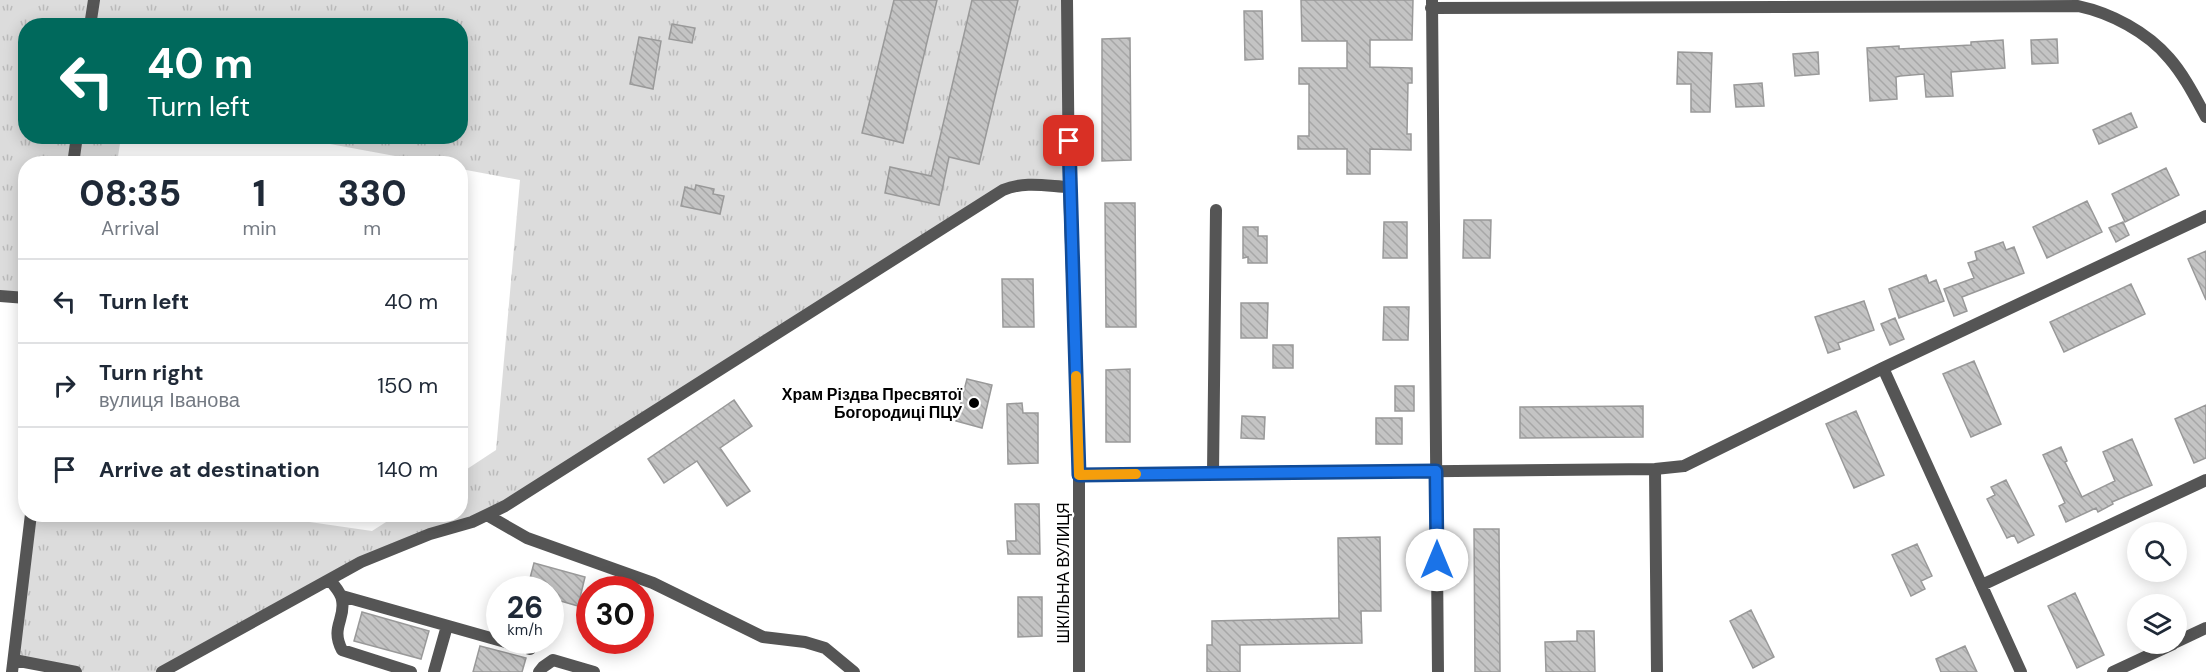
<!DOCTYPE html>
<html lang="en">
<head>
<meta charset="utf-8">
<style>
  :root { --surface:#fff; --page:#f2f2f3; --text:#1f2937; --muted:#747a83; --line:#e0e1e3 }
  body { margin:0; font-family:"DM Sans",sans-serif; background:var(--page); color:var(--text); height:100vh; display:flex; flex-direction:column; font-size:22px; white-space:nowrap }
  * { box-sizing:border-box; margin:0 }
  p { font-size:20px; color:var(--muted) }
  .icon { flex:none; width:33px; height:33px; fill:none; stroke:currentColor; stroke-width:2; stroke-linecap:round; stroke-linejoin:round }
  .map { position:relative; flex:1; overflow:hidden }
  .side { position:absolute; left:18px; top:156px; width:450px; height:366px; display:flex; flex-direction:column; background:var(--surface); border-radius:24px; box-shadow:0 3px 15px #0003 }
  .side>* { flex:none }
  .banner { position:absolute; left:18px; top:18px; width:450px; height:126px; border-radius:24px; box-shadow:0 3px 15px #0003; background:#00695c; color:#fff; overflow:hidden }
  .fabs { position:absolute; left:2127px; top:522px; display:grid; gap:12px }
  .fabs a { display:grid; place-items:center; width:60px; height:60px; border-radius:50%; background:var(--surface); box-shadow:0 3px 15px #0003; font-size:30px }
  .speed { position:absolute; left:486px; top:576px; display:flex; gap:12px; font-size:30px; font-weight:700; text-align:center }
  .speed>* { display:grid; place-content:center; width:78px; height:78px; border-radius:50%; background:var(--surface); box-shadow:0 3px 15px #0003; line-height:1 }
  .speed small { font-size:15px; font-weight:400 }
  .speed .limit { border:9px solid #d22; background:#fff; color:#111 }
  .pin { position:absolute; display:grid; place-items:center; width:51px; height:51px; color:#fff; margin:-26px; border-radius:12px; box-shadow:0 3px 9px #0006 }
  .me { position:absolute; width:66px; margin:-33px; rotate:0deg; stroke-linejoin:round; filter:drop-shadow(0 0 4px #0008) }
  .turn { display:flex; align-items:center; gap:21px; height:126px; padding:0 30px; font-size:27px }
  .turn .icon { width:78px; height:78px; stroke-width:2.5 }
  .turn b { display:block; font-size:42px; line-height:51px }
  .eta { display:flex; justify-content:space-evenly; align-items:center; height:102px; text-align:center }
  .eta b { font-size:36px; font-weight:800; line-height:42px }
  ul { padding:0; list-style:none }
  li { display:flex; align-items:center; gap:18px; height:84px; padding:0 30px; border-top:2px solid var(--line) }
  li div { flex:1 }
  li b { display:block; font-size:22px }
  li em { font-style:normal }
  .map>svg:first-child { display:block }
  .grass { fill:url(#grass-tufts) }
  .building { fill:url(#building-back-hatch); stroke:#999; stroke-width:1.5 }
  .lines { fill:none; stroke-linecap:round; stroke-linejoin:round }
  .minor { stroke:#555; stroke-width:12 }
  .tertiary { stroke:#555; stroke-width:12 }
  .route-casing { stroke:#114b97; stroke-width:15 }
  .route { stroke:#1a73e8; stroke-width:10 }
  .slow { stroke:#f59e0b; stroke-width:10 }
  .poi-dot { fill:#000; stroke:#fff; stroke-width:2 }
  .labels { text-anchor:middle; dominant-baseline:central; stroke-width:4.5; stroke-linejoin:round; paint-order:stroke }
  .poi-label { font-size:16px; font-weight:bold; fill:#000; stroke:#fff; text-anchor:end }
  .street-label { font-size:16px; fill:#000; stroke:#fff }
</style>
</head>
<body>
<div class="map">
<svg width="2206" height="672" viewBox="0 0 2206 672">
  <defs>
    <pattern id="grass-tufts" width="24" height="20" patternUnits="userSpaceOnUse" patternTransform="scale(1.5)"><rect width="24" height="20" fill="#dcdcdc"/><path d="M3 7l-1-3M5 7V3M7 7l1-3M15 17l-1-3M17 17v-4M19 17l1-3" fill="none" stroke="#bbb"/></pattern>
    <pattern id="building-back-hatch" width="6" height="6" patternUnits="userSpaceOnUse" patternTransform="scale(1.5)"><rect width="6" height="6" fill="#c4c4c4"/><path d="M-1 5l2 2M0 0l6 6M5-1l2 2" fill="none" stroke="#a7a7a7"/></pattern>
  </defs>
  <rect width="100%" height="100%" fill="#fff"/>
  <path class="grass" d="M0,0h1067l2,187 -52,-2 -512,321 -144,56 -199,110h-86l-62,-12 17,-145 223,-1 118,17 25,-16 63,-1 1,-41 35,-23 24,-270 -59,-11 -1,-5 -27,-1 -141,-26 168,-1v-110h-434v110l95,1 -4,26 -91,1 -1,134 -25,-2z"/>
  <path class="building" d="M894,0h43l-34,143 -41,-10z
    M972,0h46l-39,164 -30,-7 -10,48 -54,-12 5,-26 41,9z
    M1301,0h112l-1,40h-42v27l42,1v15h-4l-1,51h4v16l-41,-1v25h-23v-25h-49v-13h11v-52h-10v-16h48v-27h-45z
    M1244,11h18l1,48 -18,1z
    M672,24l23,4 -3,15 -23,-4z
    M639,37l22,4 -8,48 -23,-5z
    M1130,38l1,122 -29,1v-122z
    M2057,39l1,24 -26,1 -1,-24z
    M2003,40l2,28 -54,4 2,24 -27,1 -2,-23 -24,2 -4,1 1,22 -27,2 -3,-53 32,-2v3l72,-4v-3z
    M1678,52l34,1 -2,59h-19v-28h-14z
    M1818,52l1,22 -24,2 -2,-22z
    M1762,83l2,23 -28,1 -2,-22z
    M2131,113l6,14 -38,17 -6,-14z
    M2166,168l13,27 -54,27 -13,-28z
    M696,185l18,4 -1,5 11,2 -4,18 -39,-8 4,-19 10,3z
    M2087,201l15,31 -55,26 -14,-31z
    M1105,203h30l1,124h-30z
    M1464,220h27l-1,38h-27z
    M1384,222h23v36h-24z
    M2123,222l6,13 -13,7 -7,-14z
    M1243,227h15v9h9v27h-19v-6l-5,1z
    M2003,242l3,8 8,-3 10,26 -62,24 5,14 -13,5 -10,-27 30,-11 -6,-15 9,-3 -2,-8z
    M2206,251v49l-18,-41z
    M1926,275l3,8 7,-3 8,21 -45,17 -10,-29z
    M1002,279h31l1,48h-31z
    M2131,284l14,30 -81,38 -14,-30z
    M1864,301l10,29 -36,13 2,6 -12,4 -13,-36z
    M1241,303h27l-1,35h-26z
    M1384,307h25l-1,33h-25z
    M1895,318l9,21 -14,6 -9,-21z
    M1273,345h20v23h-20z
    M1974,361l27,63 -30,13 -28,-63z
    M1130,369v73h-24v-72z
    M967,379l25,6 -10,43 -26,-7z
    M1395,386h19v25h-19z
    M734,400l18,26 -32,22 30,43 -23,15 -30,-45 -33,22 -16,-24z
    M1022,403l1,10h15v50l-30,1 -1,-60z
    M2206,405v53l-12,5 -19,-44z
    M1643,406v31l-123,1v-31z
    M1856,411l28,64 -30,13 -28,-64z
    M1242,416l23,1 -1,22 -23,-1z
    M1376,418h26v26h-26z
    M2132,439l20,46 -40,17 1,2 -15,8 -2,-4 -30,14 -7,-16 6,-3 -22,-48 18,-8 6,14 -2,1 17,35 33,-16 -12,-29z
    M2006,480l28,55 -16,8 -4,-8 -7,3 -20,-39 8,-4 -4,-8z
    M1015,504h24l1,50h-32l-1,-13h9z
    M1474,529h25l1,143h-25z
    M1380,537l1,74h-20l1,32 -122,2v27h-33v-27h5v-24l127,-3 -1,-80z
    M1917,544l15,32 -11,5 4,8 -14,7 -19,-41z
    M534,563l51,14 -7,29 -28,-8v-8l-21,-8z
    M2075,593l29,62 -27,13 -29,-62z
    M1018,597h24v39l-24,1z
    M1751,610l23,47 -21,11 -23,-47z
    M362,612l67,19 -8,28 -67,-18z
    M1577,631h17l1,41h-49l-1,-30 32,-1z
    M480,646l46,12 -4,14h-49z
    M1965,646l12,26h-36l-5,-13z"/>
  <g class="lines">
    <path class="minor" d="M1432,1l6,671
      M1431,8l647,-2c33,7 69,26 91,52 15,17 26,39 37,59
      M90,26l4,-26
      M73,164l4,-28
      M0,296l26,2
      M1883,368l138,304
      M1655,469l2,203
      M1213,473l3,-263
      M1079,475l576,-6 29,-3 199,-98 323,-152
      M487,515l40,23 126,45 110,54 42,5 20,6 29,24
      M330,580c4,6 11,12 12,20 4,19 -12,27 0,50l69,22
      M1982,585l224,-105
      M342,596l188,53
      M2176,642l30,-14
      M14,660l62,12
      M12,672l19,-158
      M162,672l199,-110 69,-28 42,-12 33,-16 498,-316c21,-9 44,-4 66,-3
      M434,672l13,-46
      M539,672l4,-5 10,-7 41,12
      M2113,672l60,-28"/>
    <path class="tertiary" d="M1067,0l2,187 10,288v197"/>
  </g>
  <g class="lines">
    <defs>
      <path id="route" d="M1069,141l10,334 357,-4 1,89"/>
    </defs>
    <use href="#route" class="route-casing"/>
    <use href="#route" class="route"/>
    <path class="slow" d="M1076,376l3,99 57,-1"/>
  </g>
  <circle class="poi-dot" cx="974" cy="403" r="6"/>
  <g class="labels">
    <g class="poi-label">
      <text x="962" y="394">Храм Різдва Пресвятої<tspan x="962" dy="18">Богородиці ПЦУ</tspan></text>
    </g>
    <g class="street-label">
      <text transform="translate(1063 573) rotate(-90)">ШКІЛЬНА ВУЛИЦЯ</text>
    </g>
  </g>
</svg>
<div class="fabs">
<a><svg class="icon" aria-label="search" viewBox="0 0 24 24"><circle cx="10" cy="10" r="6"/><path d="M15 15l6 6"/></svg></a>
<a><svg class="icon" aria-label="layers" viewBox="0 0 24 24"><path d="M12 4l9 5-9 5-9-5zM3 14l9 5 9-5"/></svg></a>
</div>
<div class="speed"><div>26<small>km/h</small></div><div class="limit">30</div></div>
<div class="pin" style="left:1069px;top:141px;background:#d93025"><svg class="icon" aria-label="arrive" viewBox="0 0 24 24"><path d="M6 21V4h12l-3 4 3 4H6"/></svg></div>
<svg class="me" style="left:1437px;top:560px" viewBox="-20 -20 40 40"><circle r="19" fill="#fff"/><path d="M0-13L10 11 0 6-10 11z" fill="#1a73e8"/></svg>
<div class="banner">
<div class="turn"><svg class="icon" aria-label="left" viewBox="0 0 24 24"><path d="M17 20v-9H6M10 6l-5 5 5 5"/></svg><div><b>40 m</b>Turn left</div></div>
</div>
<section class="side">
<div class="eta">
<div><b>08:35</b><p>Arrival</p></div>
<div><b>1</b><p>min</p></div>
<div><b>330</b><p>m</p></div>
</div>
<ul>
<li><svg class="icon" aria-label="left" viewBox="0 0 24 24"><path d="M17 20v-9H6M10 6l-5 5 5 5"/></svg><div><b>Turn left</b></div><em>40 m</em></li>
<li><svg class="icon" aria-label="right" viewBox="0 0 24 24"><path d="M7 20v-9h11M14 6l5 5-5 5"/></svg><div><b>Turn right</b><p>вулиця Іванова</p></div><em>150 m</em></li>
<li><svg class="icon" aria-label="arrive" viewBox="0 0 24 24"><path d="M6 21V4h12l-3 4 3 4H6"/></svg><div><b>Arrive at destination</b></div><em>140 m</em></li>
</ul>
</section>
</div>
</body>
</html>
